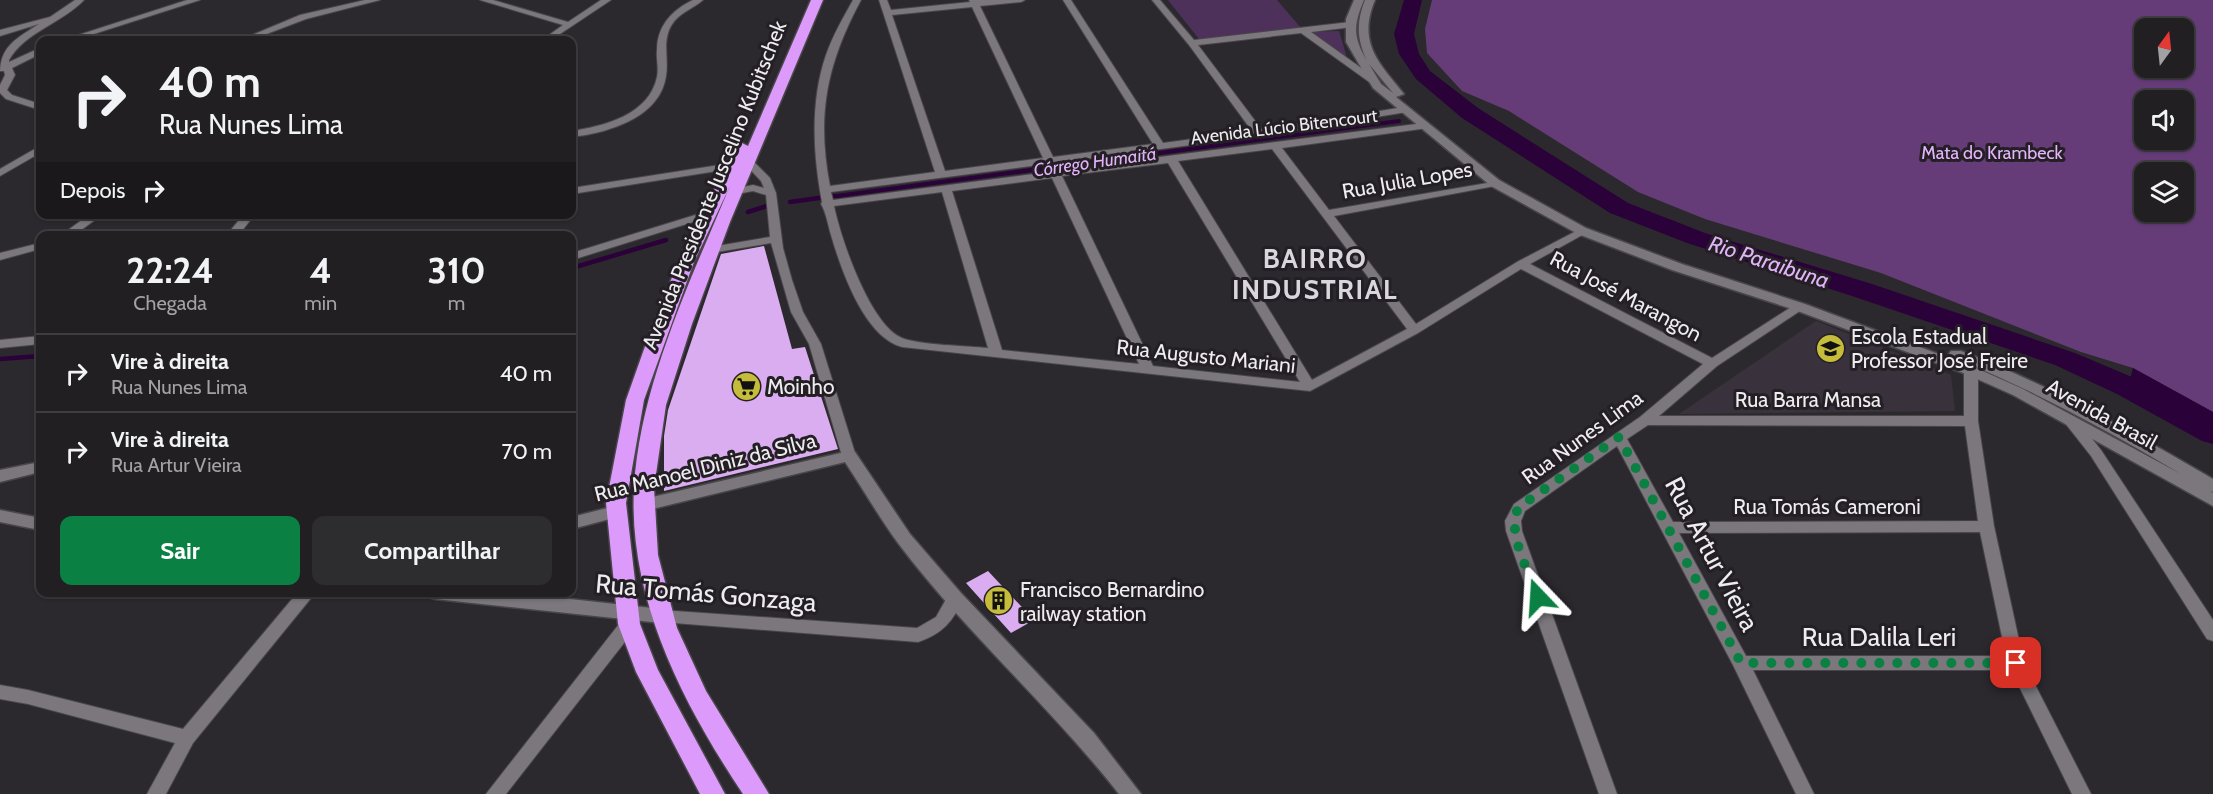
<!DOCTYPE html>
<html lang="pt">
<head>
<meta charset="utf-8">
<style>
  :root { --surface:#211f22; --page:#2d2c2f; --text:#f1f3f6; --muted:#a2a2a5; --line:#3e3d40; --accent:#0b8043 }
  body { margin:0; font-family:Cabin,sans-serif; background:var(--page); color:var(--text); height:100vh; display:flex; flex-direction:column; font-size:22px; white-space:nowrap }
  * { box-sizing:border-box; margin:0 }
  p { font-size:20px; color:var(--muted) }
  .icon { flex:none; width:33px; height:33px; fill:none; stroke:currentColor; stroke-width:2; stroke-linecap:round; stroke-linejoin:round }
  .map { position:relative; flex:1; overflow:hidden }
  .sheet { position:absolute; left:36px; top:231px; width:540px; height:366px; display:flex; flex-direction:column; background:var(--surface); border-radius:12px; box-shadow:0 2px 4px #0004,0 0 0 2px var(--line) }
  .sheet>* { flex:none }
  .guide { position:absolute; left:36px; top:36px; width:540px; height:183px; border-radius:12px; box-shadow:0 2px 4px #0004,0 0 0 2px var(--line); background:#211f22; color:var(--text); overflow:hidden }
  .needle { width:39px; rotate:15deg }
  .tools { position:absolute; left:2134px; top:18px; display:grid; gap:12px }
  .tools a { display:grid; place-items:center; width:60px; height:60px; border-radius:12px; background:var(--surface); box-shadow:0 2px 4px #0004,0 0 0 2px var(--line); font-size:30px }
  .pin { position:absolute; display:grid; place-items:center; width:51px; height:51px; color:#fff; margin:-26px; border-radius:12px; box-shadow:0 3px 9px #0006 }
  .me { position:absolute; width:66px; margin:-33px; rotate:340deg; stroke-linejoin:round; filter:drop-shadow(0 0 4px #0008) }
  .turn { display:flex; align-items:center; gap:21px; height:126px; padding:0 24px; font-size:27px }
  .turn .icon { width:78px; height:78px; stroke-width:2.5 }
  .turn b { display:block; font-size:42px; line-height:51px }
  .then { display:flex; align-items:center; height:57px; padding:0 24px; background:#0003; gap:12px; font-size:22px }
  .eta { display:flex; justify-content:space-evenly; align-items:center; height:102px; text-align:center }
  .eta b { font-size:36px; font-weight:700; line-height:42px }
  .action { display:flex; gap:12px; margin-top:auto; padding:12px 24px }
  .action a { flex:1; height:69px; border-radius:12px; background:var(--accent); color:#fff; font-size:24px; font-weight:700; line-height:69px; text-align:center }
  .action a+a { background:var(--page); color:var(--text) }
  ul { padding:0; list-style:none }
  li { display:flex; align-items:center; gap:18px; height:78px; padding:0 24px; border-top:2px solid var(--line) }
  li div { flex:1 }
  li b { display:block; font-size:22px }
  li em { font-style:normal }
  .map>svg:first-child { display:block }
  .built { fill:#39323c }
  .green { fill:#4e315b }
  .forest { fill:#653c78; fill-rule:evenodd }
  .water { fill:#2b013a }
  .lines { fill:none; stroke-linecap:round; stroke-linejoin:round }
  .stream-far1 { stroke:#2b013a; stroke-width:4 }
  .stream { stroke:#2b013a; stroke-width:4.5 }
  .river { fill:#2b013a; fill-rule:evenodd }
  .building { fill:#daacf0 }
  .street-casing { stroke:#49464a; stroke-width:2 }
  .secondary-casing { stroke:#49464a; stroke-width:3 }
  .highway-casing { stroke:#49464a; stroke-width:3 }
  .street { fill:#7b777d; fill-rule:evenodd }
  .secondary { fill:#7b777d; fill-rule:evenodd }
  .highway { fill:#dc9bfa; fill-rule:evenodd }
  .route { stroke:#0b8043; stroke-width:10; stroke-dasharray:0 18 }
  .labels { text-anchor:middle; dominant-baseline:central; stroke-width:6; stroke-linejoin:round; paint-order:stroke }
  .far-street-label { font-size:18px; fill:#efecf0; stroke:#231f24 }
  .far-park-label { font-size:18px; fill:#e5b5fc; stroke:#231f24 }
  .far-water-label { font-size:18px; font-style:italic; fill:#e2b3f9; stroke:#231f24 }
  .street-label { font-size:21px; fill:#efecf0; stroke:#231f24 }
  .poi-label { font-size:21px; fill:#efecf0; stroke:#231f24; text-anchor:start }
  .water-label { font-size:22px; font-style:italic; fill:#e2b3f9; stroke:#231f24 }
  .near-street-label { font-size:26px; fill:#efecf0; stroke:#231f24 }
  .district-label { font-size:27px; font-weight:bold; letter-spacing:1.5px; fill:#dad6dd; stroke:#231f24 }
</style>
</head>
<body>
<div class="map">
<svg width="2213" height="794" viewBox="0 0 2213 794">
  <rect width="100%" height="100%" fill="#2c292e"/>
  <path class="built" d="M1816,321l135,54 4,36 -276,3z"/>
  <path class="green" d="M1168,0h109l24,28 -102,11z
    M1339,31l8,27 -39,-26z"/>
  <path class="forest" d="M1432,0h781v412l-80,-44 -52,-16 -200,-79 -176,-54 -67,-27 -129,-81 -47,-20 -35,-38 -2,-24zM2145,28h39v40h-39zM2145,100h39v40h-39zM2145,172h39v40h-39z"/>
  <path class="water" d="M2133,368l80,44v30l-94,-48 9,-7z"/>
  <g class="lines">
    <path class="stream-far1" d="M822,198l577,-77"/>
    <path class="stream" d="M790,202l43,-6
      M748,212l19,-6
      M572,268l94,-28
      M0,359l40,-3"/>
    <path class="river" d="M1404,0h18l-8,34 5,20 11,17 48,37 150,95 77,30 167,51 203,69 64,27 74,41v23l-11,-3 -85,-47 -62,-29 -203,-69 -165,-53 -77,-30 -148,-95 -46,-39 -17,-25 -5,-20z"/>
  </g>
  <path class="building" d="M764,246l28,103 13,-2 33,102 -174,42v-55l4,-26 53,-156z
    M988,571l46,49 -23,13 -45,-50z"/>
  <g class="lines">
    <defs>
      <path id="street" d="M75,0h9c-22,23 -59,32 -75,60v2l31,-14v6l-28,14 3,7 -8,15 5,5 28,9v6l-34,-11 -6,-6v-8l5,-10 -1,-4h-4c1,-25 17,-33 39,-47l-39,12v-6l50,-13z
        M187,0h13l-125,40h-12z
        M365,0h15l-74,19 -55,21h-11l60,-25z
        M480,0h13l75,22 33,-22h10l-60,40h-9l21,-15z
        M693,0h10c-10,9 -25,13 -32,26 -9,16 -2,33 -5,50 -6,42 -59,57 -94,61v-6c32,-5 77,-16 85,-54 2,-9 -1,-18 0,-27 0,-24 15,-40 36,-50z
        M853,0h8c-34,63 -45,115 -31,186l105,-14 -56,-172h8l4,10 79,-8 -1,-2h56l-4,2 -41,4 73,151 100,-13 -90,-144h8l92,143 89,-12 -63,-86 -37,-45h8l34,40 156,-18 3,1v4l-42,5 67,48v4h-6l-71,-51 -103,12 64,85 142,-23 3,1v4l-148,24 -204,27 4,7 365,-47 4,1v4l-146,20 47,62 170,-29v4l-4,1 -161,30 82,108 101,-62 65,-34 6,3 -2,2 -56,31 182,94 84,-54h8l2,3 -89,59 -58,50h305v-45l7,-4 5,1 2,3v50l16,105 30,137 67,131h-19l-61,-124h-258l61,124h-18l-63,-129 -116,-219 -92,65 -4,10 1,10 95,263h-18l-93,-263 -1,-10 9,-17 126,-87 63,-53 -182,-95 -103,64 -108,58 -408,-44c-38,-10 -61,-78 -71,-112 -3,-10 -5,-23 -10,-31l1,-2c-9,-47 -12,-101 4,-147 7,-20 17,-37 27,-55zM972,7l71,151 -98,13 -53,-156zM1272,149l135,180 -95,51 -134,-219zM1168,163l132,219 -147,-16 -91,-190zM1046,164l3,8 -216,28 -2,-8zM1052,178l87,186 -137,-14 -50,-159zM942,192l46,156c-20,-2 -70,-3 -86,-10 -32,-13 -61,-99 -68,-132zM1648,425l317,1 13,95 -305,1 -46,-83zM1980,532l26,124h-260l-67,-123z
        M40,146v7l-40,23v-7z
        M748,159l4,1 18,18 6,15 7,55 9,32 11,32 18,32 35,112 -2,3 -5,2 -7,-5 -33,-112 -18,-32 -20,-69 -60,10 -6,-3 6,-3 59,-10 -4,-42 -13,-4 -26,5 -5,-3 1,-2 30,-6 11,3 -3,-7 -18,-19z
        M732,163l4,1v4l-164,26v-6z
        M708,211l6,3 -2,2 -140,44v-7z
        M90,214h13l-30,22h-13z
        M244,214h11l-17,22h-12z
        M40,243v6l-40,11v-7z
        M40,336v8l-40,4v-8z
        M2070,415l5,2 26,33 112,170v21l-6,-2 -116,-183 -26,-33 -2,-3z
        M298,592h18l-123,151 -27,51h-19l28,-51 -147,-39 -28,-5v-14l28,5 155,39z
        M955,592l6,2 2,4c-9,23 -21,36 -45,44l-257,-20 -6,-1 -2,-5 2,-5 6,-1 256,18 19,-11 13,-23z
        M629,618l6,1 2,5 -2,5 -129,165h-20l137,-175z"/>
      <path id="secondary" d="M1354,0h10c-11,26 -11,37 3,61 -10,-21 -11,-39 -2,-61h10c-18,43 4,63 29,94l-8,3 103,83 87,48 96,36 123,40 171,64 47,21 158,85c-74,-44 -149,-85 -230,-117l-2,-3 2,-3h10c89,34 170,80 252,128v13l-3,-1 3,2v13l-200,-111 -47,-21 -171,-64 -123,-40 -94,-36 -87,-48 -118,-98 -27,-46v-23zM1369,64l24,29 -12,-9z
        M849,451l6,1 55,82 51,59 133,140 47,61h-22c-69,-88 -154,-162 -221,-251 -19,-26 -35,-54 -53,-81l-201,49 -6,-2 -2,-4 2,-4 6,-2z
        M40,462v10l-40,10v-12z
        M615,506l6,2 2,4 -2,4 -49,13v-12z
        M0,510l40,8v12l-40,-8z
        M426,592h79l156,17 6,2 3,5 -3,5 -6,2 -226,-24 -6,-2z"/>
      <path id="highway" d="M811,0h12l-93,222 -38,102 -26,81 -12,83 4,67 19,73 29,63 63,103h-26c-60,-90 -115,-195 -109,-307 6,-102 57,-208 96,-301l-36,76 -50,138 -18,103 14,121 18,46 67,124h-25l-64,-122 -18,-48 -12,-121 20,-103 22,-62 30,-76 57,-115 7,-4 6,3z"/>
    </defs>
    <use href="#street" class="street-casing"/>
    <use href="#secondary" class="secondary-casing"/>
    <use href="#highway" class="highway-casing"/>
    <use href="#street" class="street"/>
    <use href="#secondary" class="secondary"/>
    <use href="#highway" class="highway"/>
  </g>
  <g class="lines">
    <path class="route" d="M1538,597c-9,-24 -33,-68 -19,-90l100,-70 122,226h275"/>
  </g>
  <defs>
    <symbol id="school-disc" viewBox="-11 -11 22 22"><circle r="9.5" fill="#c6bc3c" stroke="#231f24"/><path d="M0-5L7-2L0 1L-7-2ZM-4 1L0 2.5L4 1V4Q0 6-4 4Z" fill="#111"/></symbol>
    <symbol id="supermarket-disc" viewBox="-11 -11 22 22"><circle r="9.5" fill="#c6bc3c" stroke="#231f24"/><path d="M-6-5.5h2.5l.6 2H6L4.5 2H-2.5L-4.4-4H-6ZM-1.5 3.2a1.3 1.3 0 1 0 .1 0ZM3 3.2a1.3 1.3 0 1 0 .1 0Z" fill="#111"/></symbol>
    <symbol id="building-disc" viewBox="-11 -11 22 22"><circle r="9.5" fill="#c6bc3c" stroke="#231f24"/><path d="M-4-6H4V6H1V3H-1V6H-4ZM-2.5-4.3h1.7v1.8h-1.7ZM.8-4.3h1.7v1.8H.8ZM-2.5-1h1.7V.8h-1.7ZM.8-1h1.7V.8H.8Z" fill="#111"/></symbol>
  </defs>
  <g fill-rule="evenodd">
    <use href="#school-disc" x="1814" y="332" width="33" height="33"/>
    <use href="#supermarket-disc" x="730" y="370" width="33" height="33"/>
    <use href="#building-disc" x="982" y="584" width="33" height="33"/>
  </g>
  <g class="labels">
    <g class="far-street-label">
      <text transform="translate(1284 127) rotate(-7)">Avenida Lúcio Bitencourt</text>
    </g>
    <g class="far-park-label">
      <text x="1992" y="153">Mata do Krambeck</text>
    </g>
    <g class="far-water-label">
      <text transform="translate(1095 162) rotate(-8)">Córrego Humaitá</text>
    </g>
    <g class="street-label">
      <text transform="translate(1407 180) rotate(-10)">Rua Julia Lopes</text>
      <text transform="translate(714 185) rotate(-68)">Avenida Presidente Juscelino Kubitschek</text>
      <text transform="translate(1626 296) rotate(28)">Rua José Marangon</text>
      <text transform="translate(1206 356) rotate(6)">Rua Augusto Mariani</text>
      <text x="1808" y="399">Rua Barra Mansa</text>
      <text transform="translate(2102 414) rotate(29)">Avenida Brasil</text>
      <text transform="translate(1582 437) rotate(-36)">Rua Nunes Lima</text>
      <text transform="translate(705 467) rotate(-14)">Rua Manoel Diniz da Silva</text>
      <text x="1827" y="506">Rua Tomás Cameroni</text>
    </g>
    <g class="poi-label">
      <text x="1851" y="336">Escola Estadual<tspan x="1851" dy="24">Professor José Freire</tspan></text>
      <text x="767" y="386">Moinho</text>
      <text x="1020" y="589">Francisco Bernardino<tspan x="1020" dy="24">railway station</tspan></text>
    </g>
    <g class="water-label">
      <text transform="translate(1769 262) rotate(18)">Rio Paraibuna</text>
    </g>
    <g class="near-street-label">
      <text transform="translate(1712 554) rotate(62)">Rua Artur Vieira</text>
      <text transform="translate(706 593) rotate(5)">Rua Tomás Gonzaga</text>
      <text x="1879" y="637">Rua Dalila Leri</text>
    </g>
    <g class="district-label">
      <text x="1315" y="258">BAIRRO<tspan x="1315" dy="31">INDUSTRIAL</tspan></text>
    </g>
  </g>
</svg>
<div class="tools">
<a><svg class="needle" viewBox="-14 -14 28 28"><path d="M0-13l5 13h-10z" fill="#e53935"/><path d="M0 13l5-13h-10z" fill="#a2a2a5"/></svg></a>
<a><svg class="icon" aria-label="sound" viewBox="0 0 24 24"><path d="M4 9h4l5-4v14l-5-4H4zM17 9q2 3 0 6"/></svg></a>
<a><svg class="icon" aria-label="layers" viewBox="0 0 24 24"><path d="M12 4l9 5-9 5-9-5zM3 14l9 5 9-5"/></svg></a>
</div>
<div class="pin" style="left:2016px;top:663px;background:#d93025"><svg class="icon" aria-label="arrive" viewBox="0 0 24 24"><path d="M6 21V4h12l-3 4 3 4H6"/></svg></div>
<svg class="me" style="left:1538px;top:597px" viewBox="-20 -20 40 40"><path d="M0-17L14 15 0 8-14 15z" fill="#0b8043" stroke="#fff" stroke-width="4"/></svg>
<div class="guide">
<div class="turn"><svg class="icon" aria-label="right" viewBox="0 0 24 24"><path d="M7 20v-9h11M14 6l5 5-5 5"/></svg><div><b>40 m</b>Rua Nunes Lima</div></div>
<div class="then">Depois<svg class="icon" aria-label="right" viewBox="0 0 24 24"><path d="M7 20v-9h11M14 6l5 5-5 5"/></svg></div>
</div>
<section class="sheet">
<div class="eta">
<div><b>22:24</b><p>Chegada</p></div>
<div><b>4</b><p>min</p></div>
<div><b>310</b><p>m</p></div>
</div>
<ul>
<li><svg class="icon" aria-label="right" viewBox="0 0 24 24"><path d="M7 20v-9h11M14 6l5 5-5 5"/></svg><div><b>Vire à direita</b><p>Rua Nunes Lima</p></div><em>40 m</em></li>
<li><svg class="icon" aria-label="right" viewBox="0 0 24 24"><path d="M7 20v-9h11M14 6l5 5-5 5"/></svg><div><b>Vire à direita</b><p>Rua Artur Vieira</p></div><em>70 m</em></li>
</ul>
<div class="action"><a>Sair</a><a>Compartilhar</a></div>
</section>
</div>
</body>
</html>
